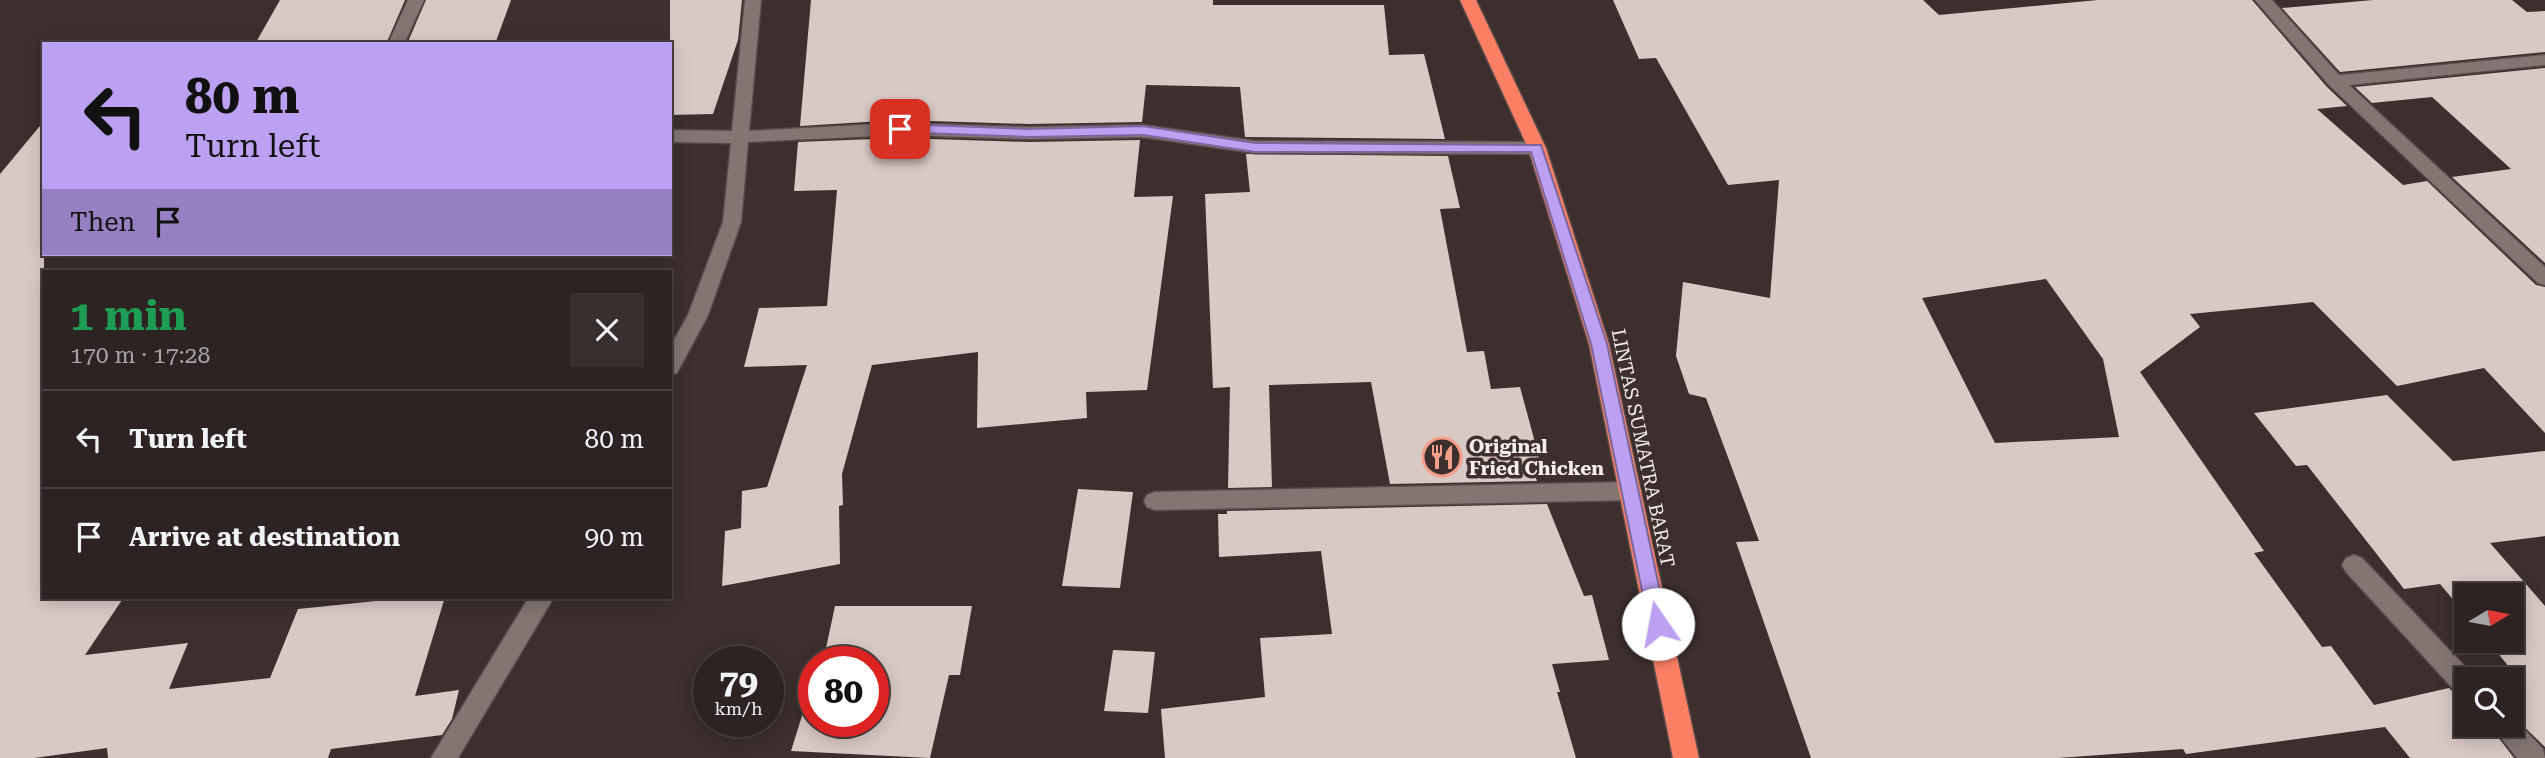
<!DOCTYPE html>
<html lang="en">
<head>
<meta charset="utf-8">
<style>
  :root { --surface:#2d2322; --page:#392f2f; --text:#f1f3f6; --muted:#a7a4a5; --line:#484040 }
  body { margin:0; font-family:"Roboto Serif",serif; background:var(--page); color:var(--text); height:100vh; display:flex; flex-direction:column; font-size:26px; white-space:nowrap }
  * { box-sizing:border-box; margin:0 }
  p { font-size:23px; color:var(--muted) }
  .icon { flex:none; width:38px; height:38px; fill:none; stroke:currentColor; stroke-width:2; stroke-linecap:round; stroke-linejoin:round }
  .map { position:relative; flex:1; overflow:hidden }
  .panel { position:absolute; left:42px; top:270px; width:630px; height:329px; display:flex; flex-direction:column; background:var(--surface); border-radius:0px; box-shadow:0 4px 18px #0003,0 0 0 2px var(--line) }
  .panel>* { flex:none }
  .guide { position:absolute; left:42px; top:42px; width:630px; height:214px; border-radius:0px; box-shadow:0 4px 18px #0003,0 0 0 2px var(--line); background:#bca0f2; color:#111; overflow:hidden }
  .needle { width:46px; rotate:80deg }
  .buttons { position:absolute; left:2454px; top:583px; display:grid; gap:14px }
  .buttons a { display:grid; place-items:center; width:70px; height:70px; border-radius:0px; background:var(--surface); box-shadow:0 4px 18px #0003,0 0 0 2px var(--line); font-size:35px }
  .speed { position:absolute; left:693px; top:646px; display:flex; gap:14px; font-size:35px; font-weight:700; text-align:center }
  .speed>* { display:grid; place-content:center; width:91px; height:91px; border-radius:50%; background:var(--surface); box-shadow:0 4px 18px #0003,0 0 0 2px var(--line); line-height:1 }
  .speed small { font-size:18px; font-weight:400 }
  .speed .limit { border:10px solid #d22; background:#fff; color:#111 }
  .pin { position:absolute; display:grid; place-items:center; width:60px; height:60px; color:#fff; margin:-30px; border-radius:14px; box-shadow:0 4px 10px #0006 }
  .me { position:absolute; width:77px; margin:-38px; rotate:348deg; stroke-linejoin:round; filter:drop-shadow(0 0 5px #0008) }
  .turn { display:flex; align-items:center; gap:24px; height:147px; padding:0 28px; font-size:32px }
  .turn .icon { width:91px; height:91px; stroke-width:2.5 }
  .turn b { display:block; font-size:49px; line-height:60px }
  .then { display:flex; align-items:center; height:66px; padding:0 28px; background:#0003; gap:14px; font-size:26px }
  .round { display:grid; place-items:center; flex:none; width:74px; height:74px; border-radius:0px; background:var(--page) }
  .head { display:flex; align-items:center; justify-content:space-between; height:119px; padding:0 28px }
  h1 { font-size:42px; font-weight:700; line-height:52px; color:#1e9e55 }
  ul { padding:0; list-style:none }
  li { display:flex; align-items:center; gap:21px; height:98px; padding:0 28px; border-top:2px solid var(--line) }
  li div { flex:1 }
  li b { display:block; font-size:26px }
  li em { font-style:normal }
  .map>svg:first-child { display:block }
  .building { fill:#d9c9c5; fill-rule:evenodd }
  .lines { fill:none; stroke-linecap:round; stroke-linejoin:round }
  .street-casing { stroke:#564b49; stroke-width:3 }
  .highway-casing { stroke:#564b49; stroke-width:3 }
  .street { fill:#837572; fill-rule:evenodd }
  .highway { fill:#fb7f65; fill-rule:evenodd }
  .route { fill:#bca0f2; stroke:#7a689d; stroke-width:2 }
  .labels { text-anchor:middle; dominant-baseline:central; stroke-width:7; stroke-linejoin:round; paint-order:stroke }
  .poi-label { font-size:19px; font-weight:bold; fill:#f6eeec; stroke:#3c2f2d; text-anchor:start }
  .street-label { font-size:19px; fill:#f6eeec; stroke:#3c2f2d }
</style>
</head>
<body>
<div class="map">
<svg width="2545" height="758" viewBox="0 0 2545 758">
  <rect width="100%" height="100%" fill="#3c2f2d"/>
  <path class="building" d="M280,0h125l-19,44h-131z
    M426,0h85l-16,44h-88z
    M670,0h72l-4,40 -25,74 -43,1z
    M811,0h402v5h171l5,50 35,-1 21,85 -200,-2 -5,-50 -94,-2 -4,37 -113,2 -130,-4 -99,6z
    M1613,0h310l16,15 159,-15h154l75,87 20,19 -30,3 86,76 24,-4 109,104 9,2v146l-61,-65 -87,18 -84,-84 -123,12 10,13 -60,45 124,179 -10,2 68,94 9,-1 43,59 75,-17 7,7 10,3v26h22l26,34h-104l-25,-31 -199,27 -3,-5 -125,9h-247l-75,-216 23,-1 -53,-143 -17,-4 -13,-38 7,-74 87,16 9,-118 -51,5 -72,-127 -17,1zM2046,279l57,80 16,78 -124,6 -73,-145z
    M2373,0h139l15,12 18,-1v41l-205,20 -58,-64z
    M2545,68v195l-93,-86 59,-8 -79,-72 -60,6 -17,-16z
    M44,121v476h80l-39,58 103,-12 -19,46 101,-11 28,-69 117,-12h30l-30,99 44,-6 -7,29 -10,16 -111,14 -3,9h-220l-1,-10 -73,10h-34v-584z
    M899,138l130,4 111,-2 -6,57 39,-1 -26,194 -61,2 1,26 -110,10 1,-76 -106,13 -30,109 1,31 -4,1 1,58 -118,22 3,-55 16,-3 1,-37 25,-4 40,-122 -63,2 15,-59 68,-2 10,-116 -43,1 4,-49z
    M1246,154l202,2 12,52 -20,1 27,143 17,-1 7,38 29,-2 23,85 -9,1 3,8 -147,3 -19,-102 -102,3 3,102 -44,1 2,-101 -17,1 -8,-194 45,-2z
    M2387,395l66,66 92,-10v85l-55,7 55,63v141l-34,-33v-35h-22l25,-6 -27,-33h24v-45h-45v20l-26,-31 -36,5 -97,-124 -11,1 -42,-53z
    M1078,489l55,3 -13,96 -58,-2z
    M1547,504l37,92 8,-1 17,65 -57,4 8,28h-3l19,66h-411l-4,-49 104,-12 -5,-59 72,-4 -11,-83 -102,6 -1,-43h9v-3z
    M835,606h137l-12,69h-11l-19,83 -139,-7 20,-64h3v34h59v-59h-50z
    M1113,650l42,2 -7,61 -44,-2z"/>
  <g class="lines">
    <defs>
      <path id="street" d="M408,0h16l-20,44h-16z
        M745,0h16l-12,131 150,-8 130,4 114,-2 112,16 282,1 9,6 -9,6 -282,-1 -112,-16 -114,2 -130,-4 -151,7 -7,80 -33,93 -31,58 -7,2v-28l18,-32 35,-93 8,-79 -61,-1v-12l62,1z
        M2255,0h17l67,75 206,-20v10l-196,20 196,182v18l-7,-2 -209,-198z
        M1631,482l8,3 3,6 -3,6 -8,3 -476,10 -8,-3 -3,-6 3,-6 8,-3z
        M2354,555l8,3 113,119 1,2h-10v17l-9,-3 -111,-121 -4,-7 4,-7z
        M529,597h25l-96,161h-27z
        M2512,716l31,33 2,9h-28l-27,-34h21z"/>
      <path id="highway" d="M1460,0h16l70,148 63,196 90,414h-26l-84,-414 -61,-196z"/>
    </defs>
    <use href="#street" class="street-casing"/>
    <use href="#highway" class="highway-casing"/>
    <use href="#street" class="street"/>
    <use href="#highway" class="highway"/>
  </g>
  <path class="route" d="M900,124l129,5 114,-3 112,17 286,2 66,199 60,280 -2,6 -7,2 -6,-2 -3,-6 -58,-280 -60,-192h-276l-112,-17 -114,2 -134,-5 -2,-3z"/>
  <defs>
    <symbol id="restaurant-ring" viewBox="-11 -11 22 22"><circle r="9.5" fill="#3c2f2d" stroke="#f49e8a" stroke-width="1.5"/><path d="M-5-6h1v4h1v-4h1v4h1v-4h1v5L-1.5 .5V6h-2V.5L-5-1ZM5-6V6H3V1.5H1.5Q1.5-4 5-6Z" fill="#f49e8a"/></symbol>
  </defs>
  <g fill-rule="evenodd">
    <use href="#restaurant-ring" x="1420" y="435" width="44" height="44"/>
  </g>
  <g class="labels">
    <g class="poi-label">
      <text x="1469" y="446">Original<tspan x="1469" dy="22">Fried Chicken</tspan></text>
    </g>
    <g class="street-label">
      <text transform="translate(1643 448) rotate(78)">LINTAS SUMATRA BARAT</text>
    </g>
  </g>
</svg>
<div class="buttons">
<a><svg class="needle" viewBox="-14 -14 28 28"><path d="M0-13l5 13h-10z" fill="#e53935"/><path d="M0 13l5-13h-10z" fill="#a7a4a5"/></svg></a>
<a><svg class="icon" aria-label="search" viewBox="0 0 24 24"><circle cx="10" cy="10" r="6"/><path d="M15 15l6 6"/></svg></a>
</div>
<div class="speed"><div>79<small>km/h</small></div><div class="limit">80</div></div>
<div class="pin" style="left:900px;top:129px;background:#d93025"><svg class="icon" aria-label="arrive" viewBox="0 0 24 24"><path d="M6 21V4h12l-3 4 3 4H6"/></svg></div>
<svg class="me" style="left:1658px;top:624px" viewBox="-20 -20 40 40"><circle r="19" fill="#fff"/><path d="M0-13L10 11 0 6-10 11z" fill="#bca0f2"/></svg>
<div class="guide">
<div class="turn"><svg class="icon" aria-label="left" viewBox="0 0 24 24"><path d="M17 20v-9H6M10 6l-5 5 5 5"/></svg><div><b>80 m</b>Turn left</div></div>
<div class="then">Then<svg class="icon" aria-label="arrive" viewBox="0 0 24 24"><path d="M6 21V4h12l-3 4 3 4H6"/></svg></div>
</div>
<section class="panel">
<div class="head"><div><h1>1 min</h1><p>170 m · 17:28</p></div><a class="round"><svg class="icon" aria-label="close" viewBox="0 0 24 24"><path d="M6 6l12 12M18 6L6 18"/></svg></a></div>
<ul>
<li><svg class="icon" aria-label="left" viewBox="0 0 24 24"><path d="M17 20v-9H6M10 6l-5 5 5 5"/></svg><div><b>Turn left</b></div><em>80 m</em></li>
<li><svg class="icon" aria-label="arrive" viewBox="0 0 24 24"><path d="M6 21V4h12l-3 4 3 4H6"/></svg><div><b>Arrive at destination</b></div><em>90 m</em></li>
</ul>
</section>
</div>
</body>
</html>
